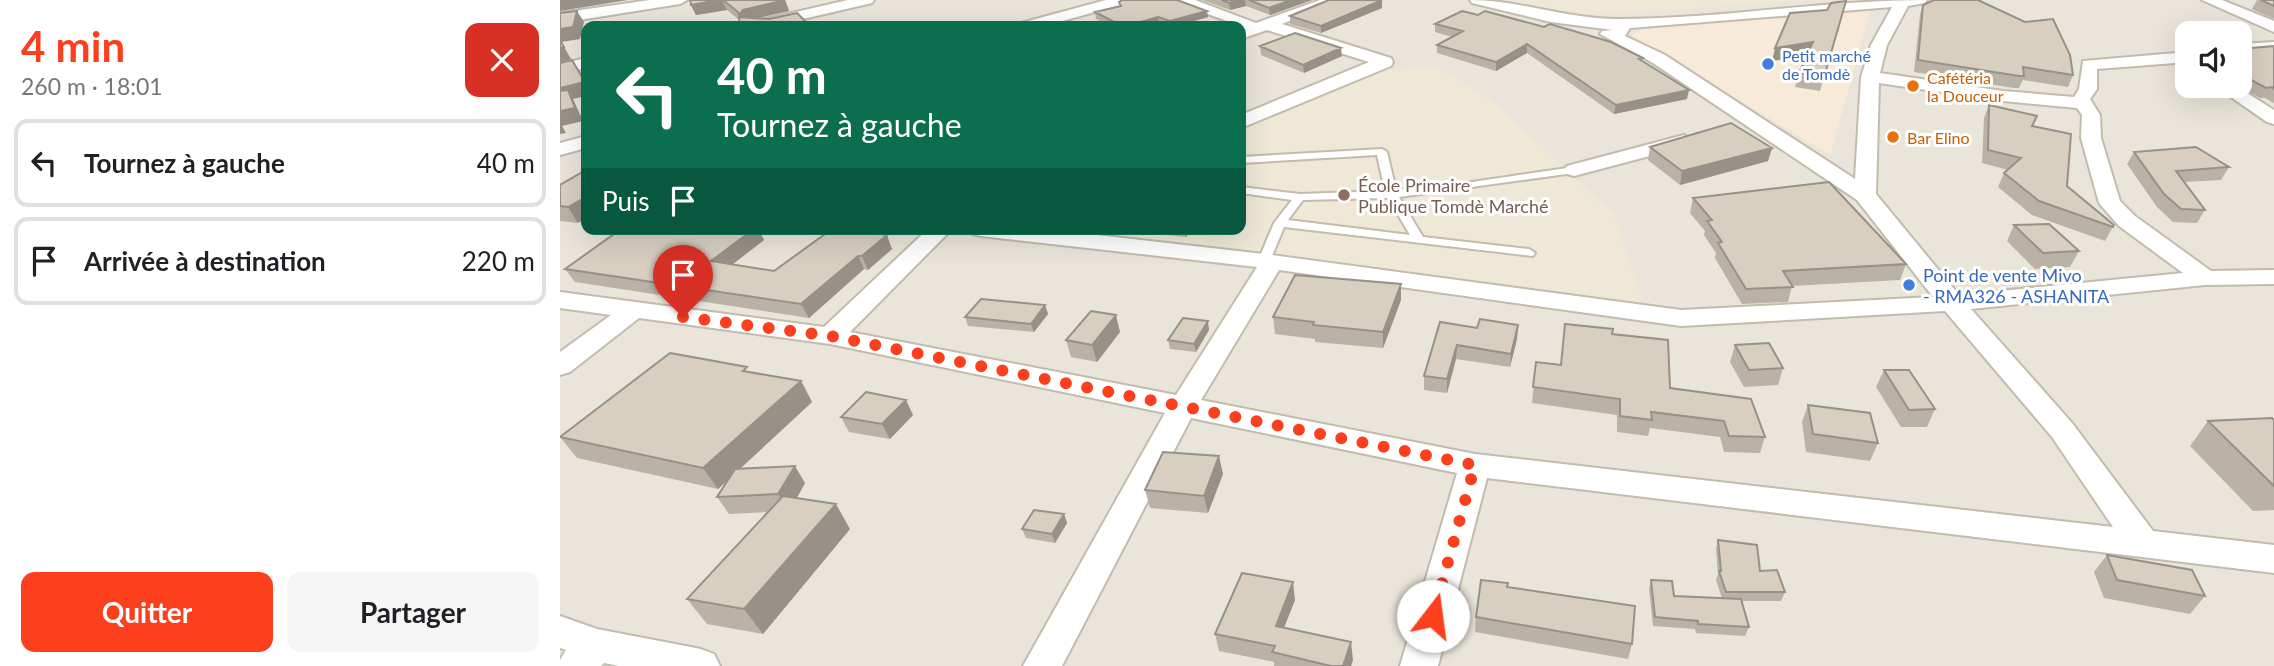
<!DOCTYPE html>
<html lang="fr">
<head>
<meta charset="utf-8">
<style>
  :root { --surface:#fff; --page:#f6f6f6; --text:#202124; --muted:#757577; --line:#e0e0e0; --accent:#fc3f1d }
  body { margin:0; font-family:Lato,sans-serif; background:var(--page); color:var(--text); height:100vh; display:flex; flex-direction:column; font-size:26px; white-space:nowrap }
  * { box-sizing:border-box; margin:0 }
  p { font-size:23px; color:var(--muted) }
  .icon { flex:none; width:38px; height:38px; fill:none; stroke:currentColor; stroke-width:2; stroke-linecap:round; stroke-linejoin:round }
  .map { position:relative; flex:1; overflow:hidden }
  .details { display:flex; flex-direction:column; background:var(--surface); width:560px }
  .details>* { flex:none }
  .hud { position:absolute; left:21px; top:21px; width:665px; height:214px; border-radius:14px; box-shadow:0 7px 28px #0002; background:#0b6e4f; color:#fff; overflow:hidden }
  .fabs { position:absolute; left:1615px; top:21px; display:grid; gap:14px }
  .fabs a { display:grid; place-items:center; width:77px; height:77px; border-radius:14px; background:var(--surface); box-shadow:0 7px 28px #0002; font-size:35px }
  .pin { position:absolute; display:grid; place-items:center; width:60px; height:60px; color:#fff; margin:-72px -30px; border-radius:50% 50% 50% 0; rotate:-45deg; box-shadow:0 0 7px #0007 }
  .pin .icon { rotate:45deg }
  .me { position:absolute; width:77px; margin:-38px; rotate:15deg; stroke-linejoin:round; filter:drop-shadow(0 0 5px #0008) }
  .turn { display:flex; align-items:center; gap:24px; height:147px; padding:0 21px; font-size:32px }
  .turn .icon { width:91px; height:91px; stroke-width:2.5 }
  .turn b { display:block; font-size:49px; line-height:60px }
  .then { display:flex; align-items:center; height:66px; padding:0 21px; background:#0003; gap:14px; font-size:26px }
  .round { display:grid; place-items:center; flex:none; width:74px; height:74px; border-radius:14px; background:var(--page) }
  .headline { display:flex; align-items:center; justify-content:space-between; height:119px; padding:0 21px }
  h1 { font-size:42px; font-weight:700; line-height:52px; color:var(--accent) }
  .primary-button { display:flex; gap:14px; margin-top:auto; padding:14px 21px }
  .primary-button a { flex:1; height:80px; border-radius:14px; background:var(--accent); color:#fff; font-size:28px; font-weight:700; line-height:80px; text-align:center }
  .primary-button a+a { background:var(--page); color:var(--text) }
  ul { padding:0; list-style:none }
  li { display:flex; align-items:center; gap:21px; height:88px; margin:0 14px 10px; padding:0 7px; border:4px solid var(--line); border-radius:14px }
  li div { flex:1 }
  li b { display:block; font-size:26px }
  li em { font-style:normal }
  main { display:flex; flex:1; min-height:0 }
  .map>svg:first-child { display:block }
  .residential { fill:#eae5da; fill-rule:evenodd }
  .commercial { fill:#f7ead8 }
  .education { fill:#efe8d6 }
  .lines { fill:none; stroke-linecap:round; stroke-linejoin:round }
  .service-casing { stroke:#c2bbae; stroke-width:4 }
  .minor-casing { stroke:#c2bbae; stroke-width:4 }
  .service { fill:#fff; fill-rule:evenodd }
  .minor { fill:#fff; fill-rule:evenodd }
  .wall { fill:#bab2a6 }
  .shaded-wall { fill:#979187 }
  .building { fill:#d8cfc1; stroke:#979187; stroke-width:2 }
  .route { stroke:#fc3f1d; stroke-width:12; stroke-dasharray:0 21.6 }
  .shop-dot { fill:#3f7fe0; stroke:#fff; stroke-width:2.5 }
  .food-dot { fill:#e8710a; stroke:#fff; stroke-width:2.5 }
  .education-dot { fill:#8d6e63; stroke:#fff; stroke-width:2.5 }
  .labels { text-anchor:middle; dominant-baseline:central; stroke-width:6; stroke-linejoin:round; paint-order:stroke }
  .far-shop-label { font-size:16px; fill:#366cbe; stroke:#fff; text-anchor:start }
  .far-food-label { font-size:16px; fill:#c56008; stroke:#fff; text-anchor:start }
  .education-label { font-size:18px; fill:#785e54; stroke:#fff; text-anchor:start }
  .shop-label { font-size:18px; fill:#366cbe; stroke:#fff; text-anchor:start }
</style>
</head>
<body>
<main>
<section class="details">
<div class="headline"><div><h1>4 min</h1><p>260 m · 18:01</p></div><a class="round" style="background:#d93025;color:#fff"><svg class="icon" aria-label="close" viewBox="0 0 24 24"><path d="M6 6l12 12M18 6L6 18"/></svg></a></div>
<ul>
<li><svg class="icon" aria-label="left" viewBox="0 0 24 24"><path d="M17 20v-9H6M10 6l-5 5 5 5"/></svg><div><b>Tournez à gauche</b></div><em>40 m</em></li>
<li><svg class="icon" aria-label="arrive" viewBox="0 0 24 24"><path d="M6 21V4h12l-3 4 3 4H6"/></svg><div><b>Arrivée à destination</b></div><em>220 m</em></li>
</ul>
<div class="primary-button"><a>Quitter</a><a>Partager</a></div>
</section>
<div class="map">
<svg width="1714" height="666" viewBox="0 0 1714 666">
  <rect width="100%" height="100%" fill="#f6f3ec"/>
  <path class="residential" d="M0,0h1714v666h-1714zM26,26h655v203h-655zM1628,33h52v53h-52z"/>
  <path class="commercial" d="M1311,9l-41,146 -199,-120 12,-6z"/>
  <path class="education" d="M949,0h307l-221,15 -54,-6z
    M873,66l55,31 125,116 32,94 -605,-78h201v-100l141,-58z"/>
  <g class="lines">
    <defs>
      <path id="service" d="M822,149l5,3 9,38 76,-8 102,-15 5,3 -5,3 -175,24 24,40 106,12 6,4 -2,3 -249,-29 -14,34 -2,3h-8l-2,-3 16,-38 18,-23 -51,-7v-6l59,7 85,-3 -8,-36 -136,8v-6zM828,198l22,37 -122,-15 15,-20z"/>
      <path id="minor" d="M90,0h37l-7,4 -120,19v-10z
        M288,0h26l-2,3 -99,23h-27l2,-3z
        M546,0h24l-2,3 -84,23h-25l2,-3z
        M615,0h20l61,23 64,-23h21l-59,24 109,34 2,4 -2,4 -150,62v-13l128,-53 -102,-32 -26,9v-13l-64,-23z
        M910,0c50,0 97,19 148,19 103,0 206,-19 309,-19l-2,3 -17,3 -21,39 -7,28 123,18 71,6 5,-8 4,-28 105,-9v10l-91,7v20l-7,10 10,16 1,23 19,63 15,15 76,55 63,-1v14l-69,1 -234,24 101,114 81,108 121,14v28l-787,-95 -49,188h-38l57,-193 -266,-55 -129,248h-39l142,-253 -335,-69 -191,-26 -69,54 -10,3v-23l51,-37 -51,-7v-16l264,35 104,-98h24l-102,103 326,63 81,-128 -276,-31 -8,-2 -3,-5h74l220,25 417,56 252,-13 -76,-97 -204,-137 -53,-29 2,-3 11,-1 -62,-8 -79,-19zM1332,7l-21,38 -10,32 -6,102 -190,-124 -40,-19 5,-8zM1319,83l124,18 74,7 5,7 -1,23 18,65 20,23 64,47 -224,22 -83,-101zM719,270l402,56 264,-15 107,126 61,90 -638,-73 -274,-54z
        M1642,0h20l52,21v11z
        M1714,42v10l-34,2v-10z
        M26,58v10l-26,6v-10z
        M1655,86h21l38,24v14l-7,-2z
        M1124,135l10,6 -3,4 -117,31 -7,-2 -3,-4 3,-4z
        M26,136v12l-26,7v-12z
        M0,616l37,13 104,20 13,5 6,12h-101l-15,-3 -3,3h-41v-6l6,-10 -6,-2z"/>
    </defs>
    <use href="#service" class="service-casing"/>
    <use href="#minor" class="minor-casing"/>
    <use href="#service" class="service"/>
    <use href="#minor" class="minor"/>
  </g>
  <path class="wall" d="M130,0h95l4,11 -33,8 -17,1 -12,-10 -31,5 -5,-10z
    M642,0h110l-42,15 -24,-9 -16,4z
    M822,0v8l-61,25 -31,-9v-8z
    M1697,0h17v19l-22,-10z
    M1286,1l-26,90 -25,-4 4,-14 8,-17 -35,5 55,-51z
    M1363,5l150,70 -5,12 -45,-7 -4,8h-5l-100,-16 6,-57z
    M535,12l113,5 -31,9h-10l-8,-3 -10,3h-38l-15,-7z
    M875,24l208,34 -1,2 45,39 -73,15 -87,-61 -31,18 -59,-18v-8l15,-8 -17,-5z
    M700,46l82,10 -38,17 -43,-18z
    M1714,46v57l-9,-5h-5l-22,-12h2v-37z
    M1429,105l43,21 35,60 47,39 -9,16 -73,-26 -34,-28 6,-14 4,-3 -26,-7 2,-45z
    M1090,147l122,1 -4,13 -88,24 -32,-25z
    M1574,152l95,15 -8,13 -36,2 20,28 -8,13 -24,-1 -16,-15 -30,-43z
    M0,185l18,38 -18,-2z
    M1133,198l213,66 -6,16 -108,6 -4,16 -46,2 -27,-46 1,-5 -12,-18 1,-4 -15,-18z
    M1454,225l65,26 -9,16 -35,2 -28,-28z
    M57,229h141l6,11 -32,24 42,7 58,-42h40l1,4 19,16 -24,21 -4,-1 -55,49 -234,-36 -10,-13 55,-39z
    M599,229h33l-6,8 -27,-3z
    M841,284v16l-18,48 -68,-6v-3l-40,-5 -2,-17z
    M485,305l3,9 -14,18 -66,-6 -3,-9z
    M880,322l37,6 41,-3 -1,14 -7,28 -54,-8 -9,34 -23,-3v-14z
    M1005,324l47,10 58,54 95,49 -5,16 -36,-1 -4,-15 -70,-9 -2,8 -31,-4v-17l-85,-12 4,-41 25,3z
    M649,330l-13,22 -26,-3 -2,-9z
    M560,332l-23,30 -26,-5 -5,-17z
    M1175,345l48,23 -5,17 -34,2 -14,-25z
    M1324,370l51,39 -8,18h-26l-25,-40z
    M190,372l51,9 11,21 -72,67 65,14 -8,15 53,31 -87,105 -56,-10 -20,-25 81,-87 -39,2 -12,-17 12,-18 -11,10 -141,-31 -17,-21v-1z
    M1248,405l70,38 -8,18 -64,-9 -4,-30z
    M353,415l-23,24 -41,-7 -8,-15z
    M1714,420v90l-21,1 -63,-65 18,-25z
    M663,474l-15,39 -58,-5 -5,-18z
    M504,514l3,9 -12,20 -29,-5 -4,-9z
    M1158,540l42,31 25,21 -4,9h-39l7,26 -4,9 -49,-3 -1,-4 -42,-3 -4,-37 2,-9 23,16 48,2 -6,-18 2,-6 -2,-25z
    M1547,555l98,41 -15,18 -86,-16 -10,-26z
    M947,587l125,57 -4,15 -153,-27 1,-15z
    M735,600l-11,27 69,33 -2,6h-77v-4l-55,-11 -4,-17z"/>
  <path class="shaded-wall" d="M0,0h68l-68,11z
    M162,0l5,10 -31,5 -5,-10z
    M225,0l4,11 -42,9 -4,6 -4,-11 4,-5z
    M678,0h7l1,6 -16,4 -1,-7z
    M731,0h21l-42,15 -1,-7z
    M822,0v8l-61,25v-7z
    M17,11l7,11 -4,17 -19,3 -1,-2v-11z
    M647,11l1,6 -31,9h-6l-1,-5z
    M598,17l1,6 -10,3h-23z
    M1253,42l-4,13 -37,6 3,-13z
    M967,44v9l-31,18v-9z
    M4,47l7,12 -11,3v-14z
    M781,48l1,8 -38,17 -1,-8z
    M25,82l1,3v11l-13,3 10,22 -21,5 4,7 -6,1v-46z
    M1129,90l-2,9 -73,15 2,-9z
    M1212,148l-4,13 -88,24 2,-14z
    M26,197v21l-8,5 -10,-16z
    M180,229h18l6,11 -45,35 -8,-14z
    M625,229h7l-6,8z
    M327,235l5,14 -24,21 -6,-14z
    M298,256l6,13 -55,49 -8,-14z
    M841,284v16l-18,48v-16z
    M485,305l3,9 -14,18 -3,-8z
    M556,315l4,17 -23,30 -5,-17z
    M648,321l1,9 -13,22 -2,-8z
    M958,325l-1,14 -7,28 1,-13z
    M897,345l-1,14 -9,34v-14z
    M241,381l11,21 -94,87 -15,-21z
    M346,400l7,15 -23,24 -8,-15z
    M659,456l4,18 -15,39 -4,-17z
    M235,466l10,17 -16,28 -11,-17z
    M276,504l14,25 -87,105 -19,-25z
    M504,514l3,9 -12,20 -3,-9z
    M733,582l2,18 -17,43 -2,-17z
    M791,642l2,18 -2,6h-8z"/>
  <path class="building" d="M130,0h29l-28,5z
    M163,0h62l-42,10 -4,5 -1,-3z
    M562,0h55l30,11 -37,10 -12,-4 -32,9h-4l-27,-14 26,-6 -2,-4z
    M662,0h16l-9,3z
    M689,0h42l-22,8z
    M769,0h53l-61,26 -31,-10z
    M1374,0h44l47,22 28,-3 17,36 3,20 -50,-8 1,9h-5l-101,-16 5,-55z
    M1701,0h13v6z
    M1286,1l-22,76 -25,-4 14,-31 -38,6 15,-35 37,-3 4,-7z
    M17,11l-4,16 -13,2v-16z
    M902,11l16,4 7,-4 59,16 6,-3 61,18 32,16 -4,1 50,31 -73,15 -89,-61 -31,18 -59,-17 26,-14 -28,-7z
    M237,13l13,13h-70l-1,-9 30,2z
    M735,33l46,15 -38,17 -43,-19z
    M0,40l4,7 -4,1z
    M1714,46v43l-2,-2 -6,1 -26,-14v-25z
    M12,60l13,22 -25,6v-25z
    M8,90l7,18 -15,3v-20z
    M1429,105l48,11 -5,10 39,8 -4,52 47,39 -1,2 -74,-26 -35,-28 17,-15 -33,-8z
    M1171,123l41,25 -90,23 -32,-24z
    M1636,147l33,20 -53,4 29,39 -24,-1 -17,-15 -30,-42z
    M26,170v27l-18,10 -8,-1v-21z
    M1269,182l77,82 -123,7 10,16 -47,2 -28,-46 4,-1 -15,-21 5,-1 -19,-22z
    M1489,224l30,27 -36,2 -29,-28z
    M61,229h133l-43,32 63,10 58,-42h35l-3,2 23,4 -25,21h-4l-57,48 -236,-35z
    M735,275l106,9 -18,48 -70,-7 1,-3 -41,-5z
    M421,299l64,6 -14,19 -66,-7z
    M531,311l25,4 -24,30 -26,-5z
    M623,318l25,3 -14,23 -26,-4z
    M920,319l38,6 -7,29 -54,-9 -10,34 -23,-3 16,-54 37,6z
    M1005,324l48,5 -1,5 56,6 2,48 81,11 14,38 -36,-1 -5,-15 -73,-9 1,8 -32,-4v-17l-87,-12 3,-25 25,3z
    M1209,343l14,25 -34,2 -14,-25z
    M110,353l77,14 -4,4 58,10 -98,87 -143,-31z
    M1324,370h25l26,39 -26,1z
    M306,392l40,8 -24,24 -41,-7z
    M1248,405l62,8 8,30 -65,-9z
    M1712,418l2,2v66l-66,-65z
    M603,452l56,4 -15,40 -59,-6z
    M235,466l-17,28 -61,3 18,-28z
    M223,496l53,8 -92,105 -57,-10z
    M474,510l30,4 -12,20 -30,-5z
    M1158,540l39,5 3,26 17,-1 8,22h-59l-7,-21h2z
    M1547,555l85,15 13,26 -88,-16z
    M682,573l51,9 -17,44 75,16 -8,24h-12l-59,-14 3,-6 -60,-12z
    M921,580l27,3 -1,4 128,19 -3,38 -156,-27z
    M1091,580l21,1 2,15 67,3 8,28 -51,-3v-3l-43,-4z"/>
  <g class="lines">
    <path class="route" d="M123,317l147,19 645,129 -42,151"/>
  </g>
  <g class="shop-dot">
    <circle cx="1208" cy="64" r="7"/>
    <circle cx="1349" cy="285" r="7"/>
  </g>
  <g class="food-dot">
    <circle cx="1353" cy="86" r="7"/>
    <circle cx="1333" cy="137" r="7"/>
  </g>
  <circle class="education-dot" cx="784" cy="195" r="7"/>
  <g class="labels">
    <g class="far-shop-label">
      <text x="1222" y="55">Petit marché<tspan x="1222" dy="18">de Tomdè</tspan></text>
    </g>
    <g class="far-food-label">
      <text x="1367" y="77">Cafétéria<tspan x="1367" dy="18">la Douceur</tspan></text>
      <text x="1347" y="137">Bar Elino</text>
    </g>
    <g class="education-label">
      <text x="798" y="185">École Primaire<tspan x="798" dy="21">Publique Tomdè Marché</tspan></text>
    </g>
    <g class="shop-label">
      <text x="1363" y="275">Point de vente Mivo<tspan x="1363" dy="21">- RMA326 - ASHANITA</tspan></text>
    </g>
  </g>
</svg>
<div class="fabs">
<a><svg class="icon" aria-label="sound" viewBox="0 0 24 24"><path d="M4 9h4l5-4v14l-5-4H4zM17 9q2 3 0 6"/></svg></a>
</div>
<div class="pin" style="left:123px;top:317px;background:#d93025"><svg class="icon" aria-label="arrive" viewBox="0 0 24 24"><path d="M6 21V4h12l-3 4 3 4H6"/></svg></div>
<svg class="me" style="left:873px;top:616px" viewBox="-20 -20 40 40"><circle r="19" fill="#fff"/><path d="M0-13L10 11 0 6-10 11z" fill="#fc3f1d"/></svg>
<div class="hud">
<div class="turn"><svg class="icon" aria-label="left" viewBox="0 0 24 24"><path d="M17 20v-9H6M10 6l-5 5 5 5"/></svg><div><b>40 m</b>Tournez à gauche</div></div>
<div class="then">Puis<svg class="icon" aria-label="arrive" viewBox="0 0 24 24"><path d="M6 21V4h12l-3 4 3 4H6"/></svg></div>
</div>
</div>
</main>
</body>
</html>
